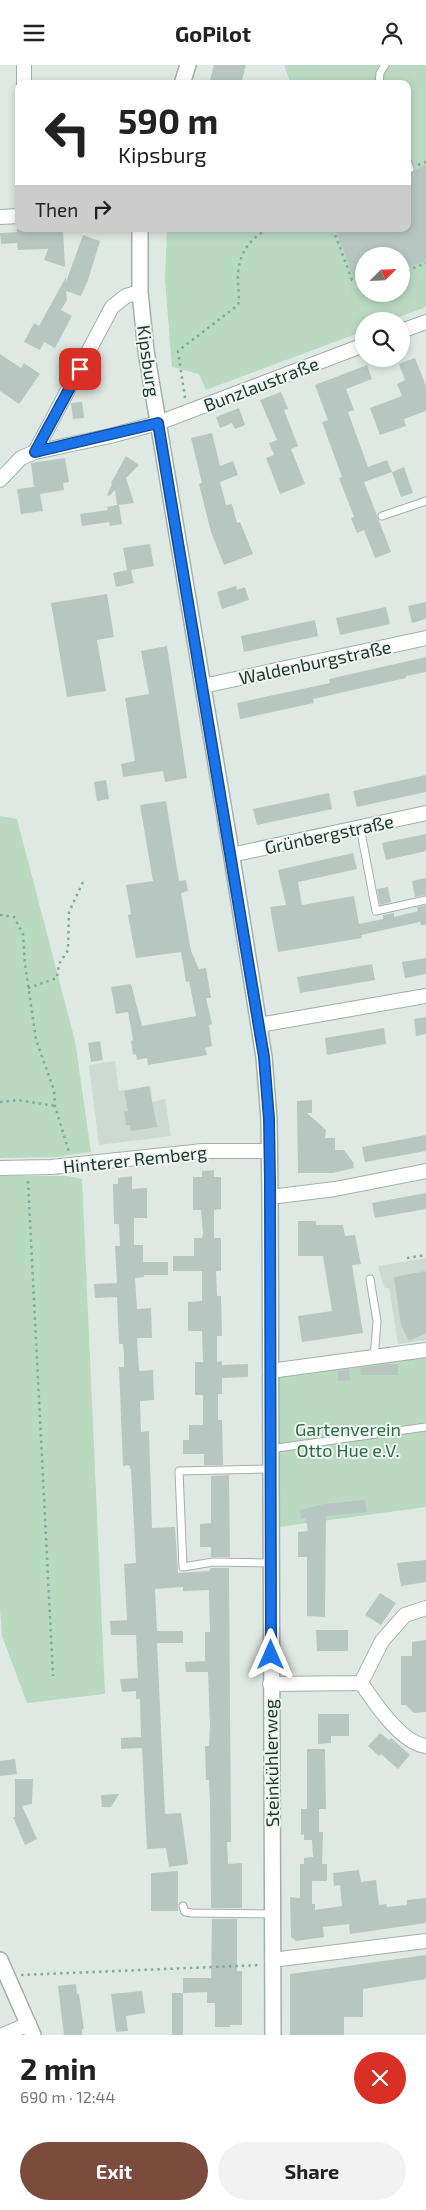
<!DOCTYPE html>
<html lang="en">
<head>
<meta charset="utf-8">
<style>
  :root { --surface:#fff; --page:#f2f2f2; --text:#222; --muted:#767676; --accent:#7b4b3d }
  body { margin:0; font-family:"Exo 2",sans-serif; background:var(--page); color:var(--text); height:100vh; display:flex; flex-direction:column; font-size:19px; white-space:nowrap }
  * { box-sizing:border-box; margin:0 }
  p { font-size:16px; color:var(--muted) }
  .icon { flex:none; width:28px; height:28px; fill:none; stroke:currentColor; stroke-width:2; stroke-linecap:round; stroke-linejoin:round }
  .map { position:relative; height:1970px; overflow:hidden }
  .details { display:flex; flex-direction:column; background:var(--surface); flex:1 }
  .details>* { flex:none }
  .banner { position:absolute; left:15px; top:15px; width:396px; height:152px; border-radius:10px; box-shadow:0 2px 8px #0003; background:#fff; color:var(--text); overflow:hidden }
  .needle { width:32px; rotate:66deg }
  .buttons { position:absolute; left:355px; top:182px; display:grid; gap:10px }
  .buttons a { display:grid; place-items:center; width:55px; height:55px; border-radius:50%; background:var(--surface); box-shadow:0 2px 8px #0003; font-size:25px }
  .pin { position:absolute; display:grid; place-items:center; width:42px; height:42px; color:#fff; margin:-21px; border-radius:10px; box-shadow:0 2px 8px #0006 }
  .me { position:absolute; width:55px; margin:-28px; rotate:0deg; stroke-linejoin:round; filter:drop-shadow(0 0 4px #0008) }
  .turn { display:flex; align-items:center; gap:18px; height:105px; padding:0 20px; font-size:22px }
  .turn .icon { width:65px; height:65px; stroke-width:2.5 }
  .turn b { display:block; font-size:35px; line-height:42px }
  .then { display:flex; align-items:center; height:48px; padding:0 20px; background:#0003; gap:10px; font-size:19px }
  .round { display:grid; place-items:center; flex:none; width:52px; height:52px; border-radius:26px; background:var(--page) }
  .head { display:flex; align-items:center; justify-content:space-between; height:85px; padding:0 20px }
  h1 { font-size:30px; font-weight:700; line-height:38px }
  .button { display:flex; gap:10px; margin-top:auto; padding:10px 20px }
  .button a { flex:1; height:58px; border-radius:30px; background:var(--accent); color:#fff; font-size:20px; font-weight:700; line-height:58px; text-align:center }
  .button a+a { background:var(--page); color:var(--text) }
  header { display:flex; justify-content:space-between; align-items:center; height:65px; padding:0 20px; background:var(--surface); font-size:22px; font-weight:700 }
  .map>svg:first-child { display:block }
  .built { fill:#cdd9d3 }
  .green { fill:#b9d9c1; fill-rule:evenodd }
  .building { fill:#b7c6c0 }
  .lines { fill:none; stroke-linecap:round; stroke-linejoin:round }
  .service-casing { stroke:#a2b0ab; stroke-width:9 }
  .minor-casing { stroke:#a2b0ab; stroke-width:16 }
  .tertiary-casing { stroke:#a2b0ab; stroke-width:18 }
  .path { stroke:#81ab9d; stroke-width:2.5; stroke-dasharray:2.5 4; stroke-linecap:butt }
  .service { stroke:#fff; stroke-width:7 }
  .minor { stroke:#fff; stroke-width:14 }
  .tertiary { stroke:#fff; stroke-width:15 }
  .route-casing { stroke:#114b97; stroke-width:12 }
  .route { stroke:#1a73e8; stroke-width:9 }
  .labels { text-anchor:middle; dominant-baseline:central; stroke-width:4; stroke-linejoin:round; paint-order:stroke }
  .street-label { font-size:18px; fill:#213831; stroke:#eff6f2 }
  .park-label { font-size:18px; fill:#2e6b45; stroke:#eff6f2 }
</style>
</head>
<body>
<header><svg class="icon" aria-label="menu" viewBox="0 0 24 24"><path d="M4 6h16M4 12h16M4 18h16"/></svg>GoPilot<svg class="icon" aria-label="person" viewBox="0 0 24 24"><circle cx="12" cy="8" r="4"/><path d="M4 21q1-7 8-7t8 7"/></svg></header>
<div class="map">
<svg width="426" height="1970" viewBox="0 0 426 1970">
  <rect width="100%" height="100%" fill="#dfe9e4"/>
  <path class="built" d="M115,996l4,30 32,-5 1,16 13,-3 6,37 -72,9 -10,-80z
    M426,1193v82l-28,4 -9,-56h-4l-3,-7 -4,-15z"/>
  <path class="green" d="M284,0h142v242l-38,14h-24v10l-158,59 -7,-16 -27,-7 -7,-87 2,-51h241v-145h-117zM364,191h37v38h-37z
    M0,751l17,3 58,222 16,111 -34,5 -57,1z
    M0,1111h67l15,3 23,515 -78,9 -25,-67 -2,-27z
    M426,1285v157l-155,21 -1,-157z"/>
  <path class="building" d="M214,0h32l-5,19h-32z
    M426,100v96l-25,9v-14h-37v18l-10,4 -19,-49h73v-55h4l3,-4z
    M17,164h46l2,38 -21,-7 4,-11 -30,1 -1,-7 -16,1 -1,-11 17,-1z
    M83,170l17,6 -12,39 -7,16 -15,-5 1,9 -6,10 11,6 -17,32 -11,-6 -4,8 -16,-8 10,-19 5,3 27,-49v5z
    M0,289l21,14 3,-5 16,11 -21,30 -19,-13z
    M415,293l11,28v25l-22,8 2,7 -26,9 -10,-27 32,-12 -5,-12 8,-4 -6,-16z
    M367,300l5,14 -26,10 8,21 -6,2 9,25 11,30 19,-7 5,12 12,-5 9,26 -12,4 -9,-25 -28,10 27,70 -16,6 -11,-28 -7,3 -6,-15 3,-1 -15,-39 3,-1 -20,-55 6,-2 -13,-35z
    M281,327l7,17 -4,1 14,36 -7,3 14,35 -25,10 -14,-36 8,-3 -5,-12 8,-3 -17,-40z
    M82,337l2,16 -11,1 -2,-16z
    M239,343l6,17 -10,4 -3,-6 -12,5 -4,-11z
    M212,368l8,33 13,-5 5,14 -18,7 6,23 6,-1 5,19 3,-1 13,32 -29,11 -13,-33 -12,-48 3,-1 -11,-45z
    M126,391l13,9 -13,13 8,25 -15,2 3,19 -12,2 -1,-4 -27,4 -2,-12 28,-4 -1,-3 10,-2 -2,-15 -6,6 -2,-1 5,-11 -1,-1z
    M65,393l4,24 -6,1 1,7 -24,4 3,17 -22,3 -4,-25 17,-2 -3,-24z
    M150,479l4,22 -23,4 3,13 -18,4 -3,-14 14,-3 -4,-22z
    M236,521l1,4 8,-3 4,13 -27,9 -5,-17z
    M107,529l7,43 -17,3 9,51 -39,6 -16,-94z
    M426,537v17l-14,4 -4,-17z
    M386,542l4,17 -50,11 -4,-17z
    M315,555l3,16 -74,16 -3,-16z
    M167,581l20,132 -22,4 -2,-11 -40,6 -2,-13 14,-3 -10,-63 24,-4 -8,-43z
    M426,592v15l-20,4v2l-93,21 1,4 -74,16 -3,-16 93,-20 -1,-4z
    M426,710v17l-69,15 -4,-16z
    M106,715l3,19 -12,2 -3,-19z
    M329,728l3,16 -75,16 -4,-16z
    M166,736l13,80 7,-1 2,11 -7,2 10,58 8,18 7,-1 5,30h-5l6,26 -3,1 3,21 -7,2 2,7 -59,10 -1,-7 -10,2 -1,-6 -3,1 -2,-14 2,-1 -5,-28 -12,2 -5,-27 20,-3 11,42 54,-10 -7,-35 -3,1 -5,-30 -45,6 -8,-43 3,-1 -5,-29 27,-4 -13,-76z
    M426,769v17l-40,9 -4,-17z
    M353,788l4,16 -59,13 4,23 52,-9 5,28 24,-5v-4l11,-2v4l24,-6 -1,-4 9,-2v20h-5l-1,-3 -23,5 -36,8 1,3 -84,14 -8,-45 16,-2 -8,-35z
    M426,813v17l-11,2 -3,-16z
    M388,822l3,15 -11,3 -3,-16z
    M426,893v16l-21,4 -3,-16z
    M372,899l3,16 -75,13 -3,-16z
    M426,952v17l-10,2 -2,-17z
    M384,963l2,16 -59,11 -2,-17z
    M100,976l3,19 -12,2 -3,-19z
    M149,1021l8,41 -26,4 -1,-6h-4l-2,-13 4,-1 -4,-20z
    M312,1035v13h-5l19,17 -1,8h10v12h9l9,12 1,6 -21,5h-35l-1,-72z
    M426,1070v16l-61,11 -3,-15z
    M214,1105v7h7v32l-7,1v28h7v33h-5l1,25h4l1,40h-5v26l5,-1v4l26,-1v13l-26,1v16h-4v26h4l1,45h-19v-11h-21v-14h6v-15h14v-30h-8v-33h8l-1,-31h-14v-29l14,-1v-30h-29v-15h21v-18h8l1,-5 -2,-23h-8v-33h9v-6z
    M132,1111v13l15,-1v30h-13v27h9v17h25v13h-24v2l-9,1 2,31 14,-1 1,30h-15l2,33 14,-1 1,30 -14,1 1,31 8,-1 3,97 23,-1 3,46 31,-2 2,-3h18l2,274h-4l1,22 14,-1v45h-31l-1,-105 -1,-23h-3l-1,-34h4l1,-21 -2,-53h-22l-1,-10 20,-1v-29h5l-1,-42 -26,1v-4l-28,2 2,42h26v12h-26l8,171 16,-1 7,51 -19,3 -3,-19 -19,1 -5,-101 -21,1v-11l20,-1 -1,-38h-4v-8l-14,1 -2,-13 18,-1 -2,-43h-25l-1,-14 17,-1 -3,-56 12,-1 -5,-93 -2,-5 -6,1 -4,-99h5v-12l-1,-11h-4l-2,-47 -22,1 -1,-14 23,-1 -2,-37h5l-1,-22h-5l-1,-40h5v-6z
    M426,1128v16l-51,9 -3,-15z
    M298,1156h18v4h27l2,11 10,-1 6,29 -9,1 11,68 -61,9 -4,-26 34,-5 -9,-55h-25z
    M426,1206v62l-17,8 -8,-16 -7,-48z
    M388,1299h10v11h-37l-1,-7z
    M349,1304l1,11 -12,1v-10z
    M229,1410l1,82h-19v-10h-11v-23l11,-1v-47z
    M365,1435l2,12 -41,4 -1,101 -18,-1v-59h-9v-25l10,-1 -2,-13h-5l-1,-8 24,-6z
    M426,1495v22l-25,4 -4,-23z
    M380,1528l16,10 -15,22 -16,-10z
    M316,1565h32v21h-31z
    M426,1575v72l-12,1 -8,-8h-5v-49h11v-14z
    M318,1649h31v22h-18v7l-13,1z
    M380,1668l9,7 2,-2 19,17 -12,14 -17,-15 -2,2 -11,-10z
    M307,1684h18l1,60h-7v23h4l-1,32h5v17h-15v23h3v6l27,-4 -2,-21 -6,1 -1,-13 26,-3 2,12 15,-2 3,25 7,-1 1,3 20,-2v-5l19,-2v25l-76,11 -1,-10 -26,3 1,10 -28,4 -5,-4 -1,-40 10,1v-34h4v-6l9,-1 -1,-17h-8v-6l-3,1v-26h6z
    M15,1694l2,15 -17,2v-15z
    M15,1714h18l-1,25 -10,2 15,33 -12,6 -12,-28h2z
    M119,1729l-8,13h-9l-1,-12z
    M178,1806v40h-27v-38z
    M212,1854h25v52h5v54h-12v2h-15v-24h-8v-11l-24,1v-15h28z
    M426,1890v24l-63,10v28h-19v18h-54v-61z
    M76,1919l1,10h2l5,35h-2v6h-18l-6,-49z
    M142,1926l3,22 -19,3 2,15 -12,1 -5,-38z
    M172,1928h11v42h-11z"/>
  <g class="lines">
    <defs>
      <path id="service" d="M379,19l1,-11 5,-8
        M408,98l2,6
        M382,451l44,-15
        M360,762l16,84 50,-11
        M370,1214l7,42 -3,37
        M270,1384l156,-22
        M270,1404l-91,2 4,96 30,-5 58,1
        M183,1841l2,6 7,1 80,1"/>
      <path id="minor" d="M24,19v-19
        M0,152l19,-1
        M401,266l25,-9
        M35,387l75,-16 48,-13 206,-78
        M0,415l21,-22 14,-6 77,-145 14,-11 14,-4
        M203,621l223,-48
        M231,790l195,-42
        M259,960l167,-29
        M0,1103l51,-1 152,-16h67
        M270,1132l65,-8 91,-18
        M270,1306l156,-21
        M361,1618c14,20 40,60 65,63
        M270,1619l91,-1 21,-42 23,-26 21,-7
        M272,1895l154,-19
        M3,1970l26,-11"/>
      <path id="tertiary" d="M182,19l6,-19
        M140,164v63l6,59 86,507 32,199 5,62 1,78 3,838
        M0,1895l33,75"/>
    </defs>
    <use href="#service" class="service-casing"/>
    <use href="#minor" class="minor-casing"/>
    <use href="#tertiary" class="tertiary-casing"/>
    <path class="path" d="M418,100l8,-3
      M333,164l19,51 12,-4
      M401,208l25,-10
      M185,333l-7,-47 60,-46c2,-8 0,-16 0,-24 -1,-24 9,-41 30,-52
      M0,850l14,2 9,17 2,30 11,76 18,50 1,16 14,46
      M28,923l29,-10 2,-14 9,-14 1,-38 14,-30
      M0,1037l18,-2 37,6
      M28,1116l25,495
      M407,1193l19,-3
      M21,1910l239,-10"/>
    <use href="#service" class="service"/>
    <use href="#minor" class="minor"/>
    <use href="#tertiary" class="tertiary"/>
  </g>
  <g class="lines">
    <defs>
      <path id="route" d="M80,304l-45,83 123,-29 106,634 5,62 1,62 1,474"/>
    </defs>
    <use href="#route" class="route-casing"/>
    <use href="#route" class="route"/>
  </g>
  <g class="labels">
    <g class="street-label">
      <text transform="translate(149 296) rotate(82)">Kipsburg</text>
      <text transform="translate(261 319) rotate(-21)">Bunzlaustraße</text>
      <text transform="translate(315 597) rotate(-12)">Waldenburgstraße</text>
      <text transform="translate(329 769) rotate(-12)">Grünbergstraße</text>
      <text transform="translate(135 1094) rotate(-6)">Hinterer Remberg</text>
      <text transform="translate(271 1698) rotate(-91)">Steinkühlerweg</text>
    </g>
    <g class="park-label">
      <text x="348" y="1364">Gartenverein<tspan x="348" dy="21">Otto Hue e.V.</tspan></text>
    </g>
  </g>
</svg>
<div class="buttons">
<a><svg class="needle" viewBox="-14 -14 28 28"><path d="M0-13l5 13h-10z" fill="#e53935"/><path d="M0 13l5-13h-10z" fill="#767676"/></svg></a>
<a><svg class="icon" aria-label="search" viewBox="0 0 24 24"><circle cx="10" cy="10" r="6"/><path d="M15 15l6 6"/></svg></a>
</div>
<div class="pin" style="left:80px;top:304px;background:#d93025"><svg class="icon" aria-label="arrive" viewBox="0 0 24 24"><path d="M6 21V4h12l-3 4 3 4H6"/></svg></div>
<svg class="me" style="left:271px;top:1590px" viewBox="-20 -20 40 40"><path d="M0-17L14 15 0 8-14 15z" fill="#1a73e8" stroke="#fff" stroke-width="4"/></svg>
<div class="banner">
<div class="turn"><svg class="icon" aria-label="left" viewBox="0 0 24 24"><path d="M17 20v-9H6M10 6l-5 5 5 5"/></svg><div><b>590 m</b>Kipsburg</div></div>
<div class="then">Then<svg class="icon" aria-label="right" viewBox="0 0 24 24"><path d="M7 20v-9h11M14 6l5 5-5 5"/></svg></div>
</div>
</div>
<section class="details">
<div class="head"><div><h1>2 min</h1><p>690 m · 12:44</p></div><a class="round" style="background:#d93025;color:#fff"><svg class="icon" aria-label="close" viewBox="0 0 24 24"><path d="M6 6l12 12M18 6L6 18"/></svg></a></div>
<div class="button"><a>Exit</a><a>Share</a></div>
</section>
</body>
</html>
